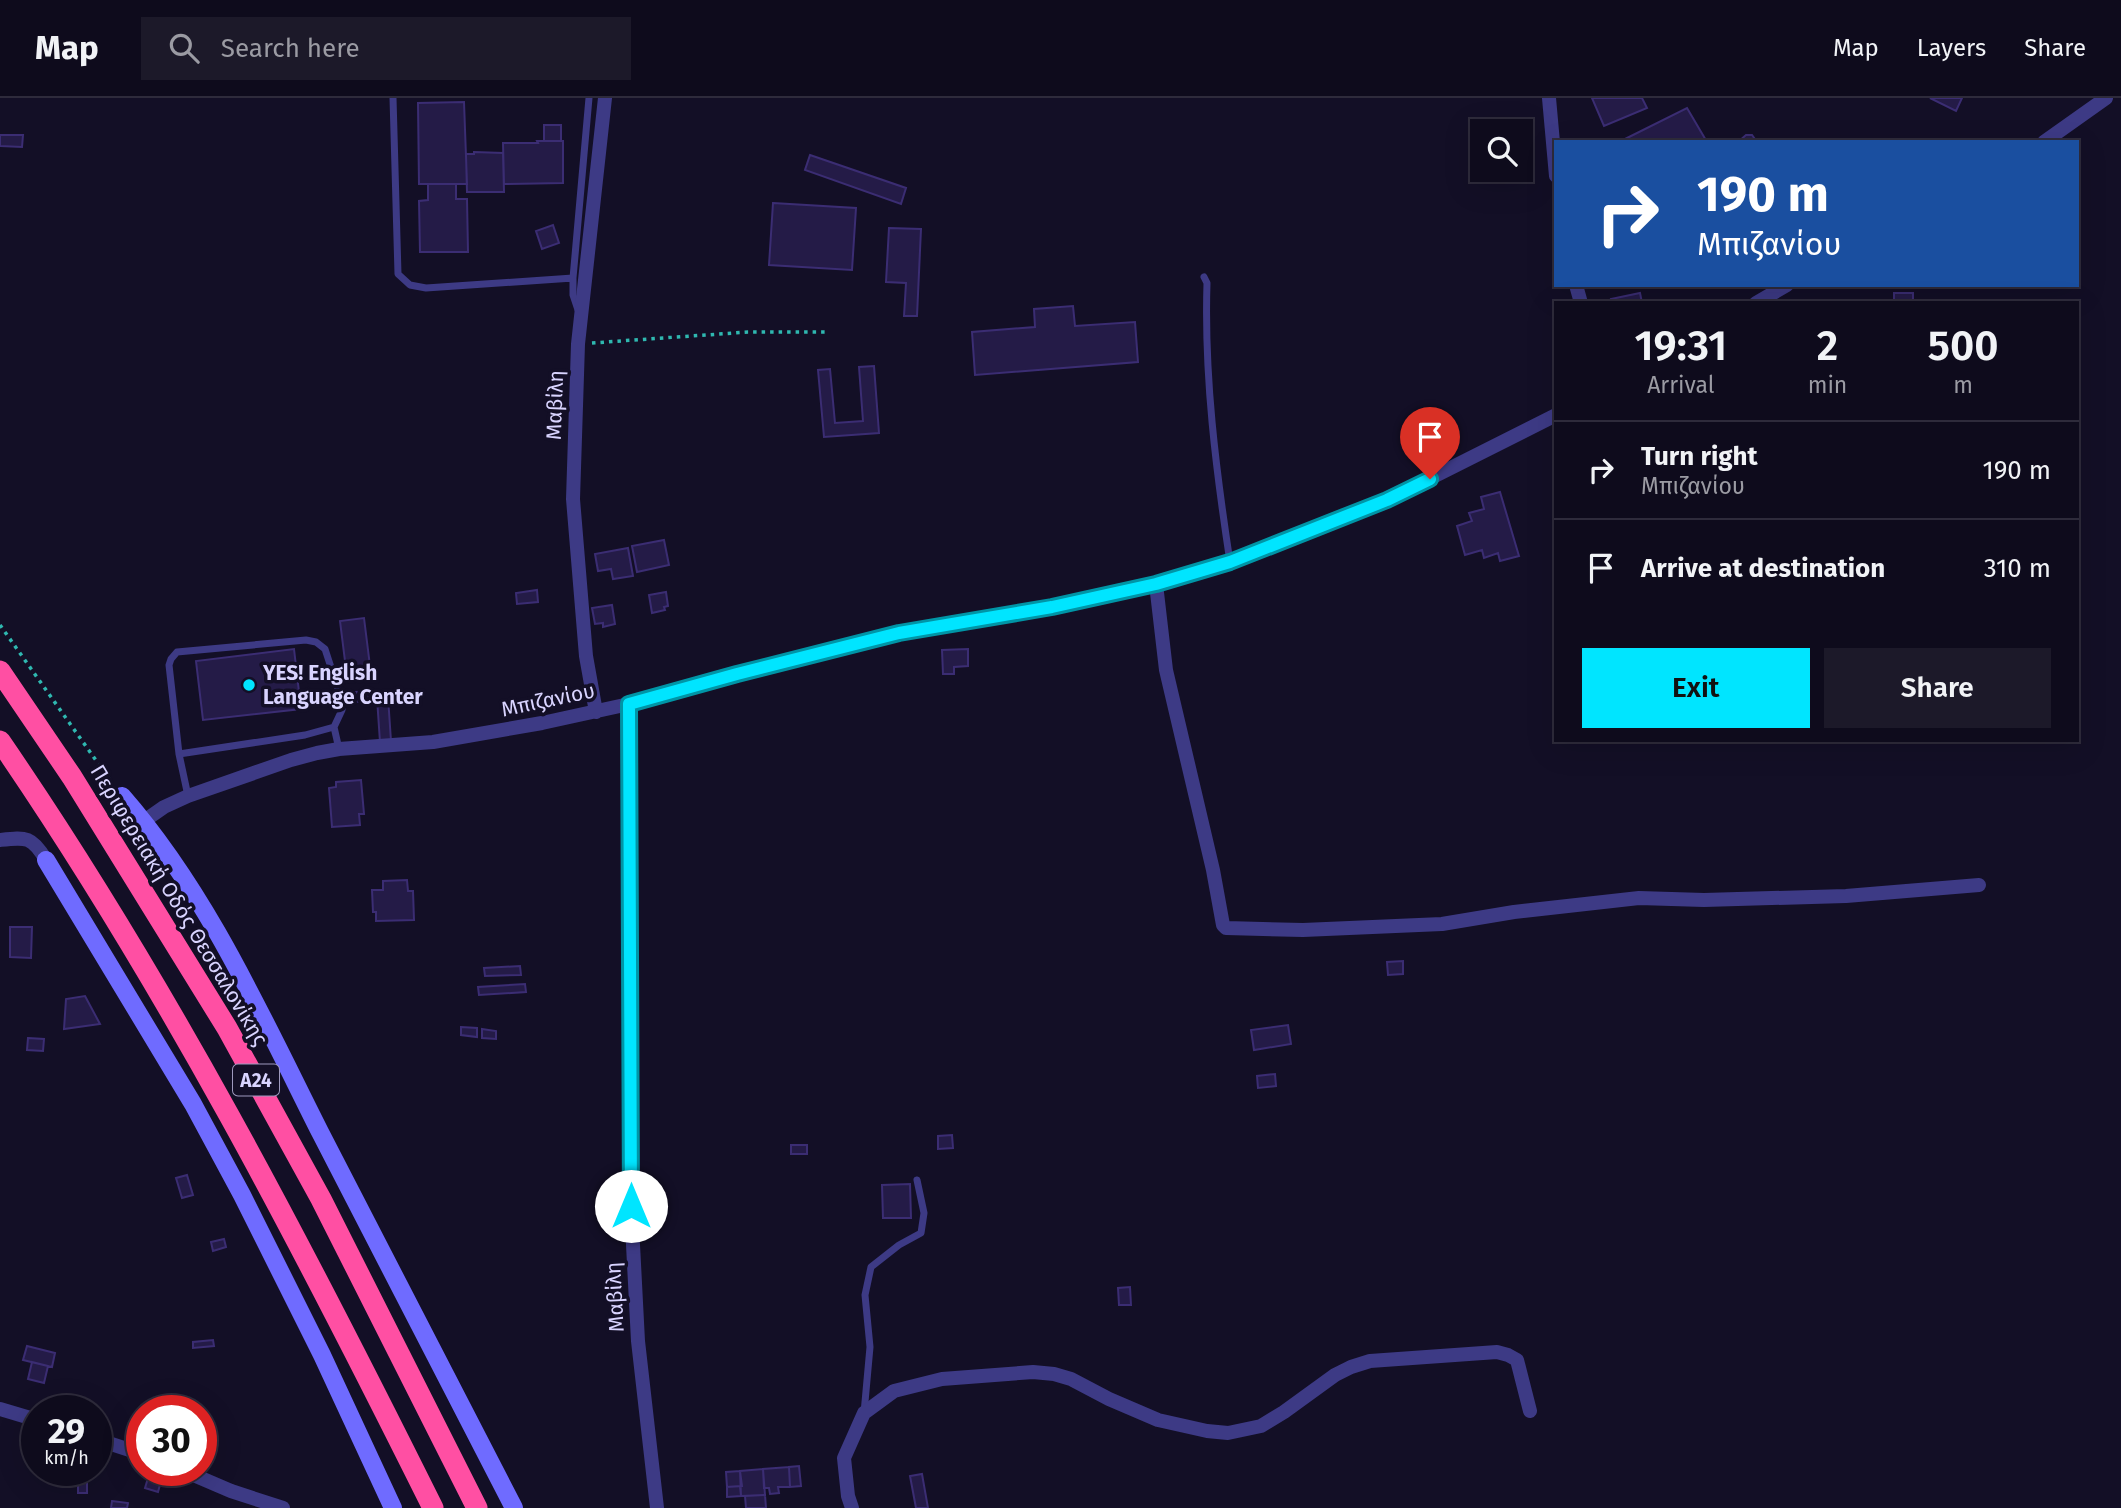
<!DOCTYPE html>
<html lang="en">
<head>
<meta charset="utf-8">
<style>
  :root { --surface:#0e0b1c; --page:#1c1929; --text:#f1f3f6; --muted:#9b9ba3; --line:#2e2b3b; --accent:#00e5ff }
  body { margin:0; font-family:"Fira Sans",sans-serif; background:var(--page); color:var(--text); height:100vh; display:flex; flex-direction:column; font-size:26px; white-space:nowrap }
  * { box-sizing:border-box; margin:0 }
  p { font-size:23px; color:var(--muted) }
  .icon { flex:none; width:38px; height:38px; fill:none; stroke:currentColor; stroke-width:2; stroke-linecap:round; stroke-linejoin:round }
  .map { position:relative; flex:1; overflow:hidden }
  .drawer { position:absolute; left:1554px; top:203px; width:525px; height:441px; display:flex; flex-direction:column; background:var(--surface); border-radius:0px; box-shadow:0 7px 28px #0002,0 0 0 2px var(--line) }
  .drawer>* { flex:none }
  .top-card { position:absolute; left:1554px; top:42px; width:525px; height:147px; border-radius:0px; box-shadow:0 7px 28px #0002,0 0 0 2px var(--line); background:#1a4fa0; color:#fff; overflow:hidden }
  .tools { position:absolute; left:1470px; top:21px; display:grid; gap:14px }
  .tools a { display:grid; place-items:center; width:63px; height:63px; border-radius:0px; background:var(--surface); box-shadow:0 7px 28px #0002,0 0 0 2px var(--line); font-size:35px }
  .speed { position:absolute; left:21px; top:1297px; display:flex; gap:14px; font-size:35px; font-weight:700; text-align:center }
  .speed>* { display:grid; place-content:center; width:91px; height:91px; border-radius:50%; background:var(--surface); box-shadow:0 7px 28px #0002,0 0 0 2px var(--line); line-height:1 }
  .speed small { font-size:18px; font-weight:400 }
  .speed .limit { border:10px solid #d22; background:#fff; color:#111 }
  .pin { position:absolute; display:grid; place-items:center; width:60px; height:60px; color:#fff; margin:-72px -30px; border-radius:50% 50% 50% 0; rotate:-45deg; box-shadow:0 0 7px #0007 }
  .pin .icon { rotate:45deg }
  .me { position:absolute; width:77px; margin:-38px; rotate:0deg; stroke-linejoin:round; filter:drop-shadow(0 0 5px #0008) }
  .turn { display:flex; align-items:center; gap:24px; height:147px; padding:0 28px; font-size:32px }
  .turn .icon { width:91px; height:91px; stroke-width:2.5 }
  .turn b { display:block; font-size:49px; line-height:60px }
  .eta { display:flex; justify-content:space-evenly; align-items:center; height:119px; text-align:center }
  .eta b { font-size:42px; font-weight:600; line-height:49px }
  .button { display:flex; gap:14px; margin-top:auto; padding:14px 28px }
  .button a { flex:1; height:80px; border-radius:0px; background:var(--accent); color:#111; font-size:28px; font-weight:600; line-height:80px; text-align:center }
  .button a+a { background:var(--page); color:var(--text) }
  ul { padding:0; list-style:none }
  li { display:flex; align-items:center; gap:21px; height:98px; padding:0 28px; border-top:2px solid var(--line) }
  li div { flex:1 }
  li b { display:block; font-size:26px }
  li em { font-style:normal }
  header { display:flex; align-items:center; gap:42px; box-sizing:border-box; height:98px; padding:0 35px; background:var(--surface); border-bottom:2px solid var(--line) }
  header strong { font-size:33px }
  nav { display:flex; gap:38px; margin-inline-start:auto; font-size:24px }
  .search { width:490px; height:63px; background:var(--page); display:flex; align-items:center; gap:18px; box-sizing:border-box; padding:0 24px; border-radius:0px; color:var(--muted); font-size:26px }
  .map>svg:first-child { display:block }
  .building { fill:#241b47; stroke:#3b2d73; stroke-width:2 }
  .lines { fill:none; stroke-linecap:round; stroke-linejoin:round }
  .path { stroke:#2fb8b0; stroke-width:3.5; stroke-dasharray:3.5 5; stroke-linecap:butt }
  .lane { stroke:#3d3a85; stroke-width:7 }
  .street { stroke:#3d3a85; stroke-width:14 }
  .secondary { stroke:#6f6bff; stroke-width:18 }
  .highway { stroke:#ff4fa3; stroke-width:21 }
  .route-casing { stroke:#0095a6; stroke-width:18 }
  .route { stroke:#00e5ff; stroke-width:12 }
  .poi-dot { fill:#00e5ff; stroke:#130f26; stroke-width:2.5 }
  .labels { text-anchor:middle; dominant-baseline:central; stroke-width:7; stroke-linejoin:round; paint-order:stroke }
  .shield { fill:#130f26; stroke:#9e99be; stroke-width:2 }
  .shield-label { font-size:19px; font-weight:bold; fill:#d9d4ff }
  .street-label { font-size:21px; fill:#d9d4ff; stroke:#130f26 }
  .poi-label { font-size:21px; font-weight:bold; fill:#d9d4ff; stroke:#130f26; text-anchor:start }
</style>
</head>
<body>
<header>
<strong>Map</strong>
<div class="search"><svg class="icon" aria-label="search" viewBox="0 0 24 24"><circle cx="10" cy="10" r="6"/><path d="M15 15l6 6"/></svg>Search here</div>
<nav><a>Map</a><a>Layers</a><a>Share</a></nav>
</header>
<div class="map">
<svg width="2121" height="1410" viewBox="0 0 2121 1410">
  <rect width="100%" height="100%" fill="#130f26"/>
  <path class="building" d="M1592,0h50l5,10 -43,18z
    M1930,0h32l-6,13z
    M464,4l3,82h-48l-1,-81z
    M1687,10l20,34 -86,-1z
    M544,27h17v16h-17z
    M0,37h23l-1,12 -22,-1z
    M1746,37h6l5,7h-19z
    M537,43h26v42l-59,1 -1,-41h35z
    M474,54l29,1 1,39h-37l-1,-38h8z
    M810,57l96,33 -5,16 -96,-34z
    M428,86h28v15h11l1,53h-48l-1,-51 9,-1z
    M773,105l83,5 -4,62 -83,-5z
    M553,127l6,18 -17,6 -6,-18z
    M889,130l32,1 -4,87h-13l2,-33 -20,-1z
    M1640,195l2,10h-30l-1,-4z
    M1894,195h19v10h-19z
    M1073,208l2,20 60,-4 3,40 -163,13 -3,-43 63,-5 -1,-18z
    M874,268l5,67 -55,4 -6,-67 12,-1 5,54 28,-2 -4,-54z
    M1500,394l19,64 -19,5 -2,-8 -14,5 -2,-8 -17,5 -8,-29 15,-5 -3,-8 15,-4 -3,-12z
    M664,442l5,25 -32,7 -5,-26z
    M628,450l5,28 -20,3 -2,-10 -13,2 -3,-17z
    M537,492l1,12 -21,2 -1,-11z
    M666,494l2,14 -4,1 1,3 -13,3 -3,-18z
    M612,507l3,19 -12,3v-4l-8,1 -3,-16z
    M364,520l7,56 -24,3 -7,-56z
    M294,551l7,60 -98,11 -7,-59z
    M968,551v17l-14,1v7h-11l-1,-24z
    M376,593l1,10 -20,1 -1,-10z
    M388,599l3,44 -11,1 -3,-44z
    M361,682l3,34h-5l1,11 -28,2 -3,-39 7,-1v-5z
    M407,782l1,11h5l1,29 -38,1v-9h-3l-1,-22h11v-9z
    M10,829h22l-1,31 -21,-1z
    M1403,863v13l-15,1 -1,-13z
    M520,868l1,9 -36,1 -1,-8z
    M525,886l1,8 -47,3 -1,-8z
    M85,898l15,28 -36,5 2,-30z
    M1288,927l3,19 -37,6 -3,-20z
    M461,929l16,1v9l-16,-2z
    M482,931l14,2v8l-14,-1z
    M28,940l16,1 -1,12 -16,-1z
    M1275,976l1,12 -18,2 -1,-12z
    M952,1037l1,13 -15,1v-13z
    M791,1047h16v9h-16z
    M187,1077l6,20 -11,3 -6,-20z
    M910,1086l1,34h-28l-1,-33z
    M642,1089l15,1 -1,9 -14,-1z
    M224,1141l2,8 -13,4 -2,-9z
    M1130,1189l1,18h-12l-1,-17z
    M213,1242l1,6 -21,2v-6z
    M27,1248l28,7 -3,14 -29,-7z
    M32,1264l16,4 -4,17 -16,-4z
    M799,1368l2,20 -11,1 -1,-20z
    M789,1369l1,20h-12l1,6 -9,1 -1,-6h-5l-1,-19z
    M763,1371l2,26 -24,1 -1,-25z
    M740,1373l2,15 -15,1 -1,-15z
    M922,1376l6,34h-12l-6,-32z
    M148,1380l13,3 -3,11 -13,-4z
    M78,1381h9v14h-9z
    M740,1388l1,10 -14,1v-10z
    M765,1397l1,13h-20l-1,-12z
    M112,1403l16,2 -1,5h-16z"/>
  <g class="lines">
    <path class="path" d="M592,245l156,-11h79
      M0,527l112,158"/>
    <path class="lane" d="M393,0l5,176 12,11 16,3 147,-10
      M1204,179l3,6c-3,93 9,187 23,279
      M578,212l-5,-15v-17l16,-180
      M179,656l126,-19 29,-8 5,22
      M188,698l-9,-42 -10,-89 2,-6 6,-7 129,-12 10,2 9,7 17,52v9l-8,17
      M864,1315l6,-66 -5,-52 6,-28 28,-22 22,-12 3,-20 -7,-33"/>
    <path class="street" d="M1549,0l7,78
      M2044,44l62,-44
      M1576,187l5,18
      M1756,205l31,-18
      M1156,486l10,86 47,200 10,55 3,3 77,2 139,-6 72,-12 125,-14 65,2 142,-4 133,-11
      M629,606l2,502 7,135 19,167
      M596,614l-10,-56 -13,-157 5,-155 27,-246
      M144,723l20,-14 24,-11 103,-36 26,-7 22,-4 94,-7 109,-19 87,-19 108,-30 162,-41 153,-26 104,-23 74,-22 157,-62 169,-85
      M0,742c26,-3 32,-4 46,20
      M0,1311l37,11
      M96,1341l46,15
      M182,1372l49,21 52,17
      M852,1410l-4,-12 -4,-38 20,-45 30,-22 48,-12 91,-7 21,2 17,5 38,20 49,21 49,11 21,2 33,-7 23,-14 51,-37 16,-8 19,-6 127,-9 11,3 9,5 13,51"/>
    <path class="secondary" d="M122,698c85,97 140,221 198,336 64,126 129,251 194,376
      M46,762l147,244 49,91 80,160 71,153"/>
    <path class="highway" d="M0,573l72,106 155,251 94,171 156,309
      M0,643c167,243 302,504 433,767"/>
  </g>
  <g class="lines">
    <defs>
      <path id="route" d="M631,1108l-2,-502 108,-30 162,-41 153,-26 104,-23 74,-22 157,-62 43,-21"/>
    </defs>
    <use href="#route" class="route-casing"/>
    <use href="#route" class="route"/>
  </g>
  <circle class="poi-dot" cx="249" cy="587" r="7"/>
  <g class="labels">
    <rect class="shield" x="233" y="966.5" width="46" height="31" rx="5"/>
    <g class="shield-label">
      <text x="256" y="982">Α24</text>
    </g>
    <g class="street-label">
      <text transform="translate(555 307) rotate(-88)">Μαβίλη</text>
      <text transform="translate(548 602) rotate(-12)">Μπιζανίου</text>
      <text transform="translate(179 807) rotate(59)">Περιφερειακή Οδός Θεσσαλονίκης</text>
      <text transform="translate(615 1199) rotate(-93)">Μαβίλη</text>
    </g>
    <g class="poi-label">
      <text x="263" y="575">YES! English<tspan x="263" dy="24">Language Center</tspan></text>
    </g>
  </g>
</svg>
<div class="tools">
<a><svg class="icon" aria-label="search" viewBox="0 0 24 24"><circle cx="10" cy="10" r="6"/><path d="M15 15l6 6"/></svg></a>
</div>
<div class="speed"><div>29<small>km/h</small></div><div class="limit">30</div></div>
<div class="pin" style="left:1430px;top:381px;background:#d93025"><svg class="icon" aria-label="arrive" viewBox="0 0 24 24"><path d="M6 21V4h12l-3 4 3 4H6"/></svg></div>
<svg class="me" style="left:631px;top:1108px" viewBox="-20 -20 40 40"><circle r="19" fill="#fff"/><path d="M0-13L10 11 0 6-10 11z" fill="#00e5ff"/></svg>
<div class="top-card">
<div class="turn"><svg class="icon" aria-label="right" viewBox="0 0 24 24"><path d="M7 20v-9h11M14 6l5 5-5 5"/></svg><div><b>190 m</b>Μπιζανίου</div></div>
</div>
<section class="drawer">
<div class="eta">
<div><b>19:31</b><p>Arrival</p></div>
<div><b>2</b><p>min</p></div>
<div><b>500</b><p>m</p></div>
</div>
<ul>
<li><svg class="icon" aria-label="right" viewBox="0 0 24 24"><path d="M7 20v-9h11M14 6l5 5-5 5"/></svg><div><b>Turn right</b><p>Μπιζανίου</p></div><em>190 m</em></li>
<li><svg class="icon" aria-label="arrive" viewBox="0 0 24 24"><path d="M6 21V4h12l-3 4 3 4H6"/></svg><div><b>Arrive at destination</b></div><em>310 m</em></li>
</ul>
<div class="button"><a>Exit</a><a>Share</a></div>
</section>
</div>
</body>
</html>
